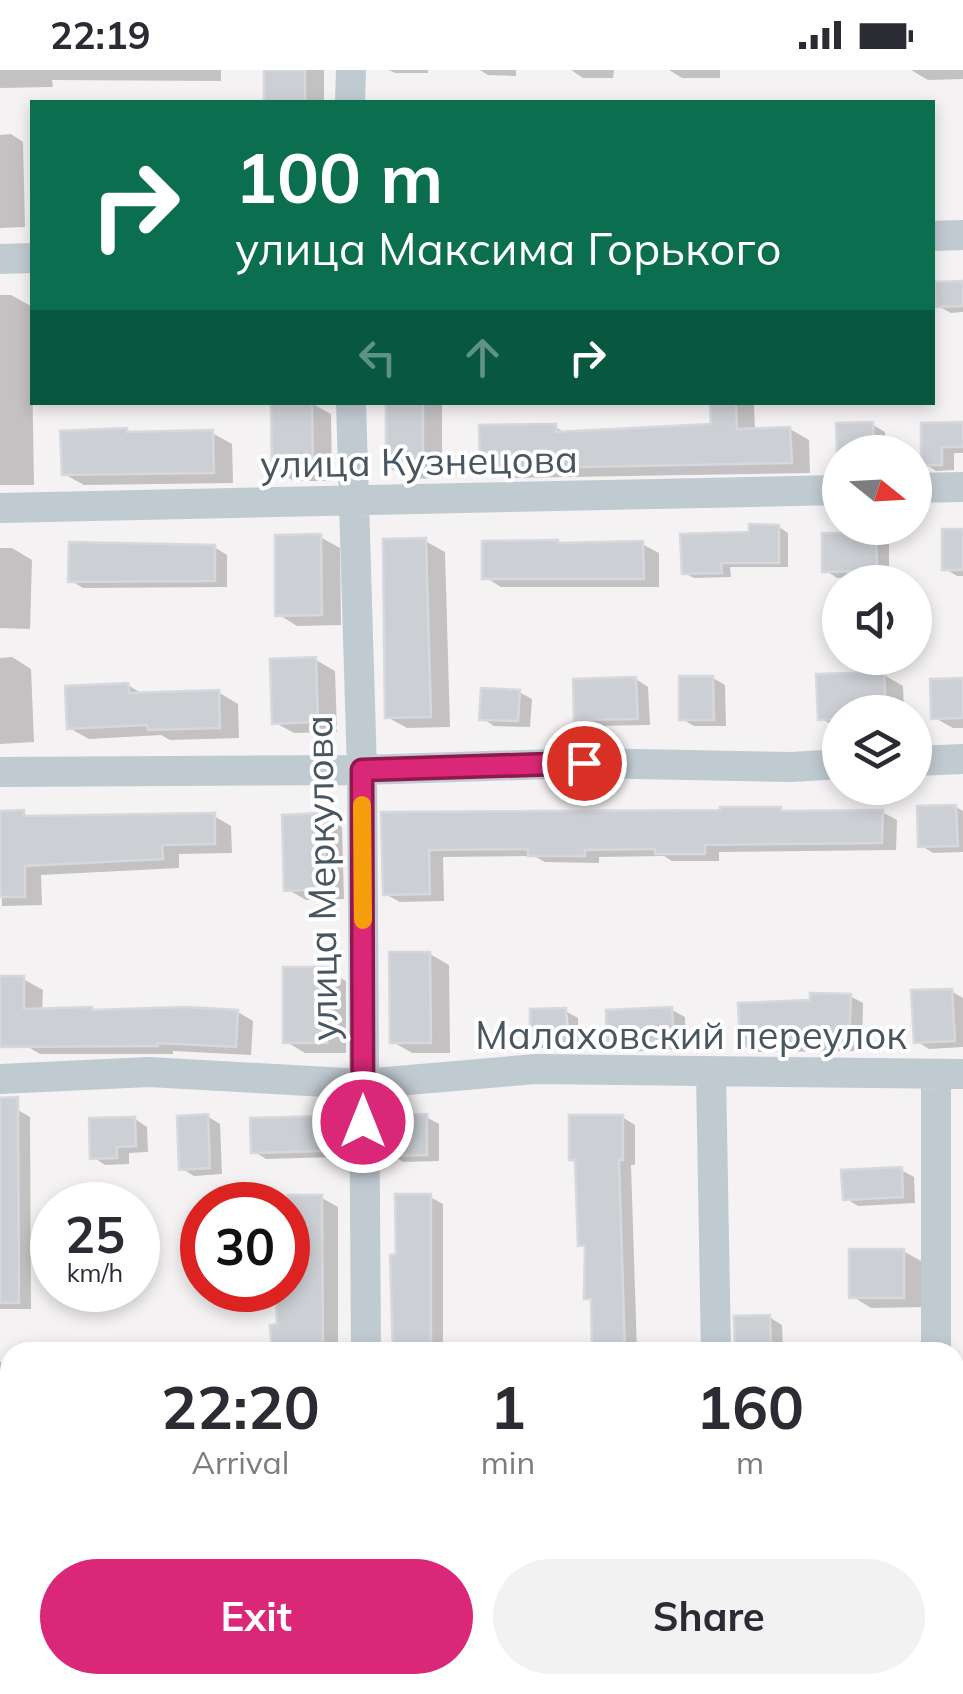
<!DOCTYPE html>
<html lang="en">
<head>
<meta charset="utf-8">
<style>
  :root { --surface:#fff; --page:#f2f2f3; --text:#2b2b33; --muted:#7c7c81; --accent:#db2777 }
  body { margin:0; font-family:Mulish,sans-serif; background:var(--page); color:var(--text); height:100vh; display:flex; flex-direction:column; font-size:38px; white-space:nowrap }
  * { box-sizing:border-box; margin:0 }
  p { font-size:32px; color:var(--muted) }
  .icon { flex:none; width:55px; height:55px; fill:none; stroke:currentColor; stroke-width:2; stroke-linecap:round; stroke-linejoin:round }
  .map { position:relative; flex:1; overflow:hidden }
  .panel { position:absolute; left:0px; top:1272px; width:965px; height:352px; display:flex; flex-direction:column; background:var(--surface); border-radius:30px 30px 0 0; box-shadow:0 5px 15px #0003 }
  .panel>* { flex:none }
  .banner { position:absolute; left:30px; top:30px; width:905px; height:305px; border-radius:0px; box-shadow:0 5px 15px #0003; background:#0b6e4f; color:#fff; overflow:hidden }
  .needle { width:65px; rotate:108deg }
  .fabs { position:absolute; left:822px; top:365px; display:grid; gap:20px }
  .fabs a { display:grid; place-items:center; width:110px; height:110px; border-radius:50%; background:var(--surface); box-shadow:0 5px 15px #0003; font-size:50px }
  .speed { position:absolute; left:30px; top:1112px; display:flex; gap:20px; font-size:50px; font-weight:700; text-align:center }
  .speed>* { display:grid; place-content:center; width:130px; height:130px; border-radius:50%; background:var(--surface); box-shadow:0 5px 15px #0003; line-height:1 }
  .speed small { font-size:25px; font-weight:400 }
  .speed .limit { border:15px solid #d22; background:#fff; color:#111 }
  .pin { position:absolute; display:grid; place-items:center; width:85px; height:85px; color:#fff; margin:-42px; border:5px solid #fff; border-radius:50%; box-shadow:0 2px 10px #0007 }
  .me { position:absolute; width:110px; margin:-55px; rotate:0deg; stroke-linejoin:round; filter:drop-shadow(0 0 8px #0008) }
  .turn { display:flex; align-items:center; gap:35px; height:210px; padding:0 40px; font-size:45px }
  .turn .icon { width:130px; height:130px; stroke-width:2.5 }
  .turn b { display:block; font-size:70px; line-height:85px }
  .lanes { display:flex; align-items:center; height:95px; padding:0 40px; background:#0003; justify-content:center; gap:50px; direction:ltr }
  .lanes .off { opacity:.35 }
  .eta { display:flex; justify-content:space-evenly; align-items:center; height:170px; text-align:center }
  .eta b { font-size:60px; font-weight:700; line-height:70px }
  .button { display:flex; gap:20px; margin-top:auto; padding:20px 40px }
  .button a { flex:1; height:115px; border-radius:60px; background:var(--accent); color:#fff; font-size:40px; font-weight:700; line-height:115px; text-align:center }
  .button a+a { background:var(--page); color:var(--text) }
  .status { display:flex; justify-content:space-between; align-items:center; height:70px; padding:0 50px; background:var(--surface); direction:ltr }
  .status svg { height:28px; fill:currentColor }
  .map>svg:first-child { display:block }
  .education { fill:#e5e3e4 }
  .shadow { fill:#0003 }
  .building { fill:#cccfd4; stroke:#d6d8dd; stroke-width:2.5 }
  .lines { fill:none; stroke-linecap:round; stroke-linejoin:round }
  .minor { stroke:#c0cad1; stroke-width:30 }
  .route-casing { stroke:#8e194d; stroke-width:25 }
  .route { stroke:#db2777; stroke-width:18 }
  .slow { stroke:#f59e0b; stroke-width:18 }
  .labels { text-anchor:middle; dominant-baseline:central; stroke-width:8; stroke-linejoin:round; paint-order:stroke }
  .street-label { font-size:38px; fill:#495660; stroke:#fff }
</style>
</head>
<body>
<div class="status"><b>22:19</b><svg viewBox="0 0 49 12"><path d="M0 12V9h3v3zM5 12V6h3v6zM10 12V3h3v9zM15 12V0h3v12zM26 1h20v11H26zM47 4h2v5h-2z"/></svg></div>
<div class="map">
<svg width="963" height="1624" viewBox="0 0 963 1624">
  <rect width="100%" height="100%" fill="#f4f2f2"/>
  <path class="education" d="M394,1615h410v9h-410z"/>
  <path class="shadow" d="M0,0h221v11l-169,-1 1,7 -53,1z
    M267,0h57v32h-57z
    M389,0h39v3h-33z
    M480,0h36v6l-28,-1z
    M571,0h43l-1,8h-30z
    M669,0h51v8h-38z
    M911,0h52v9l-35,1z
    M11,64l12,8 2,85 -25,1v-93z
    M963,213v29l-12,1 -13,-7z
    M0,225h11l20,11 3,179h-34z
    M388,332h54v76l-34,1 -19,-12z
    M713,332h37l4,3 1,26 35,-2 19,11 1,33 -309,5 -19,-10 73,-41 13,7 145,-7z
    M311,333l20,11 1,67h-38l-19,-11z
    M873,355l12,7 1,20h-46l-1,11 -1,-37z
    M963,355v28h-9v17l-18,1 -12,-8z
    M212,363l20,11 1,39 -149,2 -20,-11z
    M779,457l9,6v34h-58l1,10 -37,1 -10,-5 68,-38z
    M963,462v44h-6l-13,-8z
    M876,465l13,8v34l-52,1 -12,-8z
    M320,467l20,11 1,77 -44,1 -19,-12z
    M425,471l20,11 5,175 -43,1 -20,-11z
    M642,474l17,9v34h-158l-16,-10z
    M214,477l13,8v32l-144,1 -13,-8z
    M0,478h12l20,12 -2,69 -30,-1z
    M12,587l19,12 3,73 -34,2v-86z
    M316,590l19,11 2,61 -43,1 -20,-11z
    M884,605l19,11 1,26h-64v17l-20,-11z
    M713,608l12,7 1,41h-32l-12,-7z
    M636,609l12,8 2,38 -60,1 -13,-7z
    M963,611v47h-10l-20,-11z
    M128,615l16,10 74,-3 20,12 1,34 -69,2 -9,-5 -72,4 -20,-11z
    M519,622l13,7 -2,28 -36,-1 -12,-8z
    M956,737l7,4v41l-30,1 -13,-8z
    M781,740l7,4 94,-2 15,8 -1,30 -177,2v9h-47l-8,-5 -65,1v6l-54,-1 -11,-6 -91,1 1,44 -44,1 -15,-8 -1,-79z
    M0,743h23l10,6 181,-3 17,10 1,27 -53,1v14l-138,7 1,30 -40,1z
    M323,746l19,11 2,72 -38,1 -19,-11z
    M430,884l19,11 1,88h-38l-19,-11z
    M326,900l20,11v72h-41l-20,-12z
    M0,909h23l20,11 -1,21 196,1 15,9 -2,34 -78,-4v3h-133l-15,-9 -25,-38z
    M951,921l12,7v49l-34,2 -13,-8z
    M850,926l13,7 -1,48 -107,1 -13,-7 70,-42z
    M672,940l13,7 1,32 -64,3 -12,-8z
    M565,941l13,7 1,32h-10l-1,-35h-5l1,35h-18l-13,-7z
    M0,1040h18l12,7 1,192h-31z
    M207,1046l13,8 2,50 -28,2 -13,-8z
    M426,1047l13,7v37l-36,1 -12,-8z
    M622,1047l13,8v40h-4l6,187h-43v-51l-7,-4v-49l-7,-4 -2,-82 -7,-4z
    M323,1048l12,8 1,31 -70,2 -13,-8z
    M135,1049l12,8 1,25 -19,1v11l-24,1 -12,-8z
    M901,1100l13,7 1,26 -57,3 -13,-8z
    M430,1127l13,7v148h-47l-3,-95h5z
    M322,1128l16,9v145h-64l-1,-25h7l-1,-37h9v-30z
    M903,1181l20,11v45l-52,1 -19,-12z
    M769,1247l13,8 1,27h-47l1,-33z
    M0,1292h10v43l-10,1z
    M956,1385h7v239l-3,-189 -3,-2z
    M0,1401h10v41l-10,-1z
    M0,1514h10v89l-10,-1z
    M572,1615h147v5l-112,4v-7z
    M871,1615h53v9h-53z"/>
  <path class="building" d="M264,0h41v32h-41z
    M963,211v25l-27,1 -1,-25z
    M271,332h41l1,69 -41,1z
    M386,332h37v67h-37z
    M710,332h26l1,27 53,-2 2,36 -312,6 -1,-44 77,-1v8l155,-8z
    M873,352l1,30h-37l-1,-29z
    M963,352v25h-21v18h-21v-42z
    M127,358v4l86,-2 1,43 -152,2 -2,-44z
    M749,454l30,1v38h-58l1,10 -40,1 -2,-40 69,-2z
    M942,459h21v41h-21z
    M822,463h54l1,38 -55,1z
    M321,464l1,81 -47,1v-81z
    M426,468l5,179 -46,1 -2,-179z
    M558,470v3l85,-2 1,38h-162v-38z
    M69,472l146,3v36l-147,1z
    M316,587l2,65 -46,2 -2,-65z
    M884,602l2,40h-46v7l-22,1 -2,-46z
    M679,606h34l1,44h-35z
    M636,607l2,42 -64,1 -1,-41z
    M963,608v40l-32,1 -1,-40z
    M128,613l1,10 90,-3 1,38 -72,2 -1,-5 -80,4 -2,-43z
    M481,618l39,2 -2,31 -39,-1z
    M956,735l2,41 -40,1 -1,-41z
    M720,737h61v4l102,-1 -1,33 -177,2v9h-50v-5l-70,1v6h-57v-7l-99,1 1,44 -47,1 -2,-83 339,-2z
    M24,740v6l191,-3v31l-53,1 1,14 -138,7v31h-25v-86z
    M323,743l3,76 -42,2 -2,-76z
    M389,882h41l1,91h-41z
    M283,897h44v76h-44z
    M0,906h24v33l68,-2v3l94,-3 52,3 -2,37 -78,-4v3l-158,1z
    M952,919l3,52 -41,2 -3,-53z
    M810,923l41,1 -2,51 -67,-2 -42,3 -2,-43 72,-3z
    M672,937l2,36 -67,3 -1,-36z
    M566,938l1,36h-37v-35z
    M18,1027l1,206h-19v-205z
    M208,1044l2,54 -31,2 -2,-54z
    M427,1044v41l-39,1 -1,-41z
    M569,1045h54v45h-4l6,192h-33l-1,-53h-7l1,-54 -7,1 -3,-86h-6z
    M323,1046l1,35 -73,2 -1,-35z
    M135,1047l1,29 -19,1v11l-27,1 -1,-41z
    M902,1097l1,30 -60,3 -2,-30z
    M395,1124h36v158h-38l-3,-97 6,-1z
    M288,1125h34l1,157h-51l-2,-27 7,-1 -1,-34h12z
    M849,1179h55v49h-55z
    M770,1245l1,37h-36l-1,-36z"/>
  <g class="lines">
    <path class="minor" d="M350,32l1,-32
      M932,166l31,-1
      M0,189l32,-1
      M351,332l11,368 4,582
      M915,418l48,-1
      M0,438l840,-18
      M915,691l48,-2
      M0,702l362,-2 222,-7 208,4 48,-3
      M711,1002l5,280
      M0,1009l149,-7 214,12 173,-15 427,5
      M936,1282v-277
      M955,1346h8
      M0,1361h10
      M939,1615v9
      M0,1624l369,-1"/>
  </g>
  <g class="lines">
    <defs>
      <path id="route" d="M363,1052l-1,-352 222,-7"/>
    </defs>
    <use href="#route" class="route-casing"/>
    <use href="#route" class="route"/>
    <path class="slow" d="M362,735l1,115"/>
  </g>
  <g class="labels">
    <g class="street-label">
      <text transform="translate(419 391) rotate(-1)">улица Кузнецова</text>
      <text transform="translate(321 808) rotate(-91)">улица Меркулова</text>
      <text x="691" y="965">Малаховский переулок</text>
    </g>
  </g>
</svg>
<div class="fabs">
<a><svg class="needle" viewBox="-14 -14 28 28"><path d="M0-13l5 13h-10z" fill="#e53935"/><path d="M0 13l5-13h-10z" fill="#7c7c81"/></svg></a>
<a><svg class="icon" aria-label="sound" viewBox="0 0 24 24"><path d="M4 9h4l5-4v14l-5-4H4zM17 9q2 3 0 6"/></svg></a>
<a><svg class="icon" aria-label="layers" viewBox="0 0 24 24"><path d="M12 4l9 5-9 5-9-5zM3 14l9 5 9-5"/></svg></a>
</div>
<div class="speed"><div>25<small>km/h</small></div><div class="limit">30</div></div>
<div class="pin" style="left:584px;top:693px;background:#d93025"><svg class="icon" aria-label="arrive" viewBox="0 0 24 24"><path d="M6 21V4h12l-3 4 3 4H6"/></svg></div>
<svg class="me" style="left:363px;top:1052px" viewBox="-20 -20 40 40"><circle r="17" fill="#db2777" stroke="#fff" stroke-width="3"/><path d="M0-11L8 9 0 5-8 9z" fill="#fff"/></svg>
<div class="banner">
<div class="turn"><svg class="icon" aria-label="right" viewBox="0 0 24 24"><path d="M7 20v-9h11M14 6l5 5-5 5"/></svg><div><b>100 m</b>улица Максима Горького</div></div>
<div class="lanes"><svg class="icon off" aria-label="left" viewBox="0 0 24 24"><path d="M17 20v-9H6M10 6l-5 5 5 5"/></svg><svg class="icon off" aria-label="ahead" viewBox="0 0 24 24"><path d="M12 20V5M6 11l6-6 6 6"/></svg><svg class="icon" aria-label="right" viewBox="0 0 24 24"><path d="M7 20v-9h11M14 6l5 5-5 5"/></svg></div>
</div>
<section class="panel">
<div class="eta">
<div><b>22:20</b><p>Arrival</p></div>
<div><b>1</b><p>min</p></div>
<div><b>160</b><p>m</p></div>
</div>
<div class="button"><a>Exit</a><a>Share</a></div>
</section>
</div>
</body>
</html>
